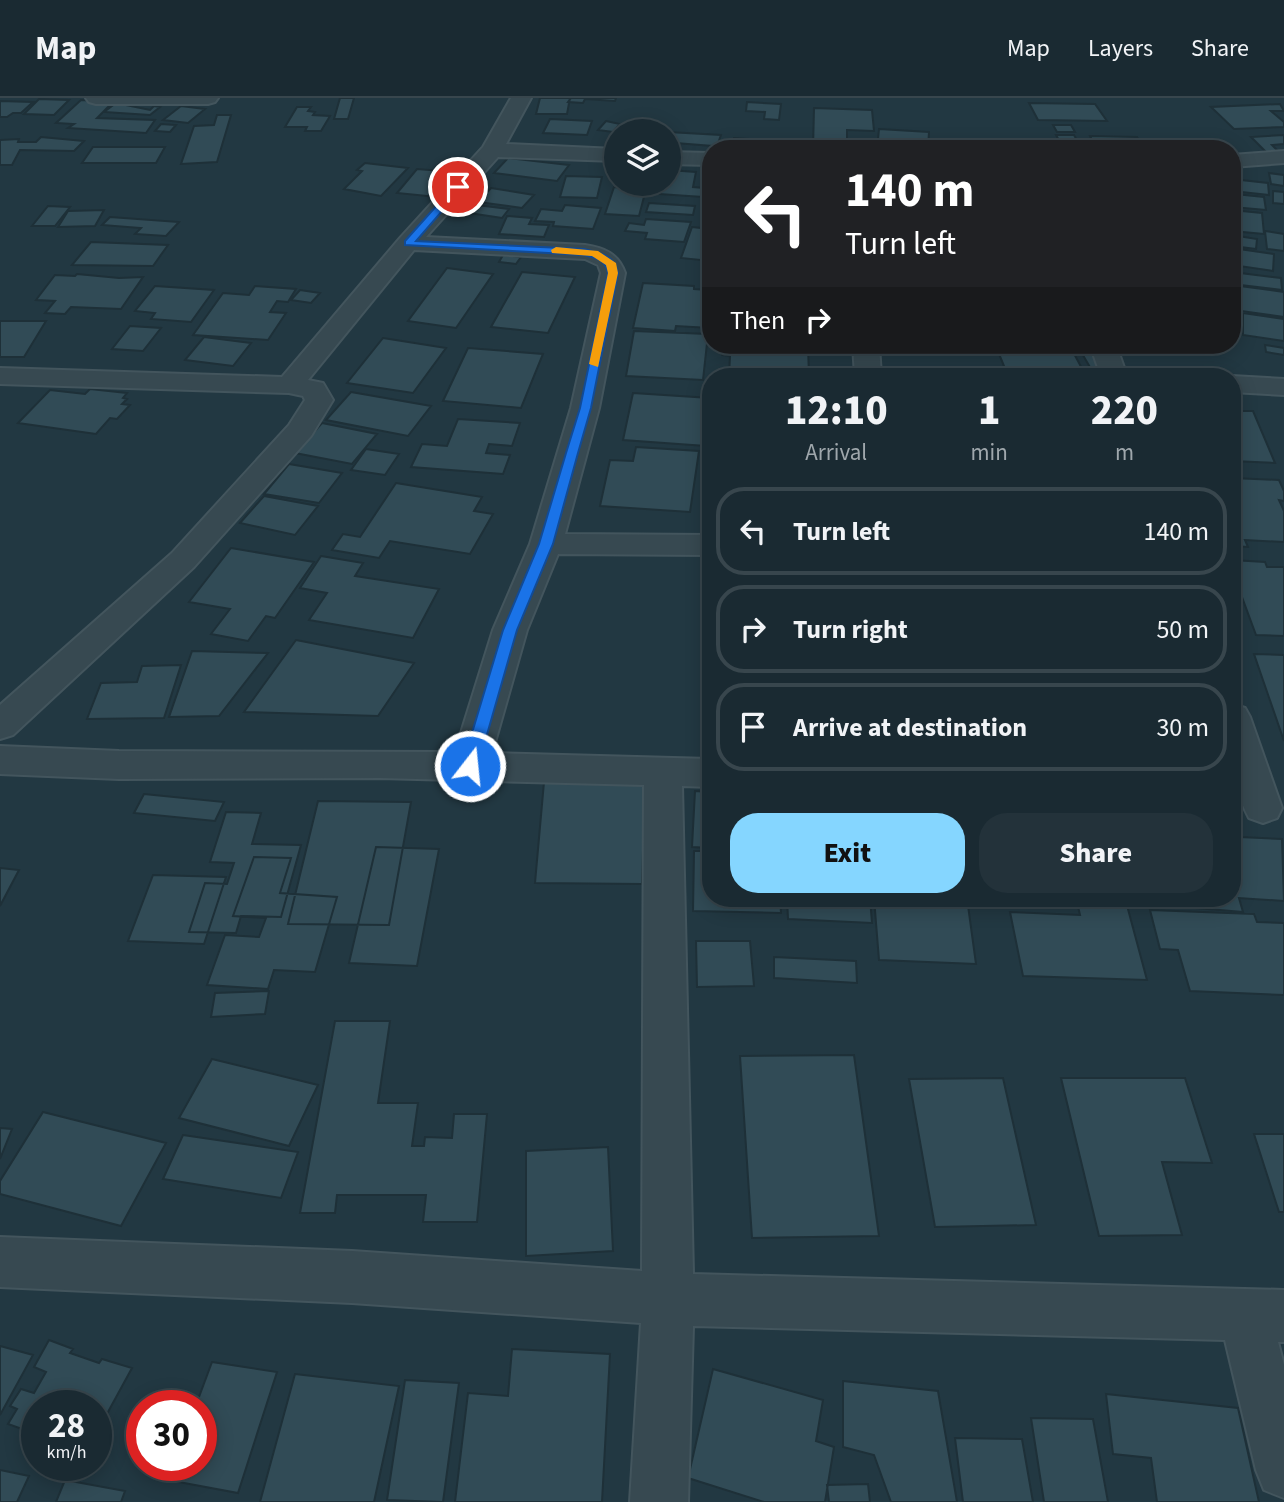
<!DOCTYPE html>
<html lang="en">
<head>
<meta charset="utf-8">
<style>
  :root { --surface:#1a2a32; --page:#23323a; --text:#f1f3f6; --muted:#9fa7ac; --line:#38464d; --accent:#85d6ff }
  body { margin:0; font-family:"Source Sans 3",sans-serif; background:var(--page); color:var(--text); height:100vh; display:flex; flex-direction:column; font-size:26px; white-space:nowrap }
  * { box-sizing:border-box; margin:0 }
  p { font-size:23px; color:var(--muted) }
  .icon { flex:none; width:38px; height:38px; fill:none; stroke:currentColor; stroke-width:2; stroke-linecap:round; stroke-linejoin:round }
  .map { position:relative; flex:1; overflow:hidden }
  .panel { position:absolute; left:702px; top:270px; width:539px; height:539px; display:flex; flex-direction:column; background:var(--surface); border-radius:28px; box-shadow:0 4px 18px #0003,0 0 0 2px var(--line) }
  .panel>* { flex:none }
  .hud { position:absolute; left:702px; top:42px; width:539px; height:214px; border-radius:28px; box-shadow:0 4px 18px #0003,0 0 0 2px var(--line); background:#202124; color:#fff; overflow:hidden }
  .tools { position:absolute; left:604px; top:21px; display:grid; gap:14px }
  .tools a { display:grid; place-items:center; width:77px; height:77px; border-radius:50%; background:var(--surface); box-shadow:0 4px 18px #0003,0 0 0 2px var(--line); font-size:35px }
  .speed { position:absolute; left:21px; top:1292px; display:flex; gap:14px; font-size:35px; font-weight:700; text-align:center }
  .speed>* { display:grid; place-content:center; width:91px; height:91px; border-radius:50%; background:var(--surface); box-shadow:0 4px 18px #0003,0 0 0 2px var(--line); line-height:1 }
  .speed small { font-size:18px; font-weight:400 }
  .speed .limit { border:10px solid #d22; background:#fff; color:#111 }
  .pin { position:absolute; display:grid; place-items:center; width:60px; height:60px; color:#fff; margin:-30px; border:4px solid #fff; border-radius:50%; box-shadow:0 2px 7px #0007 }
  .me { position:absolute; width:77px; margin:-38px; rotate:16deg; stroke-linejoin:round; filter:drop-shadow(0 0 5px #0008) }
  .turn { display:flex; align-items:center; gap:24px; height:147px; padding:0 28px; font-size:32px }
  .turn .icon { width:91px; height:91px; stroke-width:2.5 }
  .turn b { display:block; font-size:49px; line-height:60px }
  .then { display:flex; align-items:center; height:66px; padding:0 28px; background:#0003; gap:14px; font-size:26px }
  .eta { display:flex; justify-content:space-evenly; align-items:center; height:119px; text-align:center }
  .eta b { font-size:42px; font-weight:800; line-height:49px }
  .cta { display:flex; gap:14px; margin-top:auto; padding:14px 28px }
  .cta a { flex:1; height:80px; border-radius:28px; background:var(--accent); color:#111; font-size:28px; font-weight:800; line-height:80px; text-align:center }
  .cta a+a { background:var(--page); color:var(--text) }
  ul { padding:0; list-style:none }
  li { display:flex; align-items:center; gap:21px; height:88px; margin:0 14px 10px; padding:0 14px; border:4px solid var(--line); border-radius:28px }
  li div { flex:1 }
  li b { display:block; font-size:26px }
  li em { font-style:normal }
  header { display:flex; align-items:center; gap:42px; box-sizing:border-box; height:98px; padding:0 35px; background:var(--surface); border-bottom:2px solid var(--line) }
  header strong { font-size:33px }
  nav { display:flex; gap:38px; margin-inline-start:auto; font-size:24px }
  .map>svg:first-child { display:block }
  .building { fill:#314b56; stroke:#1e3038; stroke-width:2 }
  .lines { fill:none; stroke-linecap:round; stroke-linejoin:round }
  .minor-casing { stroke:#43555d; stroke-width:4 }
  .minor { fill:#374951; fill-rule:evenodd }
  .route { fill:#1a73e8; stroke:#114b97; stroke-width:2 }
  .slow { fill:#f59e0b }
</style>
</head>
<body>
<header>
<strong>Map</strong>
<nav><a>Map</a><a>Layers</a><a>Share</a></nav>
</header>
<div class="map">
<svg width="1284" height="1404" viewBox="0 0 1284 1404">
  <rect width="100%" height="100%" fill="#223842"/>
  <path class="building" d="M340,0h14l-6,21h-14z
    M540,0h30l-3,16h-31z
    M571,0h45l-1,3 -30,-2 -2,4 -15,-1z
    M39,1l30,1 -15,15 -30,-1z
    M81,2l32,2 -16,16 58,2 -9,13 -78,-5 6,-4 -18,-1z
    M0,3l33,1 -12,11h-8l-6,4h-7z
    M747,4l34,2 -2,16 -15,-1 1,-7 -19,-1z
    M116,5l34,7 4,-4 6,1 -10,8 -46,-3z
    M1029,5l66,1 12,17 -69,-1z
    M1280,6l4,7h-13l13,11v5l-50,2 -23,-22z
    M181,8l24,3 -17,14 -25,-3z
    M297,9h14l-3,4 7,1 -2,3 17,1 -9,15h-16l2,-4h-22z
    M814,10l58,2 2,21 -27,-1v19h-34z
    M217,17h14l-14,47 -36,2 13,-38 20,-1z
    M550,21l42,2 -5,14 -44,-2z
    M606,23l14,3 -7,8 -15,-2z
    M161,26l15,1 -6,7 -15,-1z
    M1053,27h18l4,7h-18z
    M879,31l50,3 -1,17h-51z
    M668,34l53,3 -4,11 35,3 1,-3 -20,-2 1,-6 60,4 -1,7h-82l1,-3 -36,-3 -3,7h-5z
    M1056,37h18l8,14h-18z
    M1284,37v9l-12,1 10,10 -12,1 -19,-19z
    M1090,38l47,1 7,12h-48z
    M41,39l43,4 -10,10 -54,-1 -8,15h-12v-25l19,-1 -1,3h18z
    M958,45l31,3 -1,3h-31z
    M93,49h72l-9,16h-74z
    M508,60l61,7 -12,16 -63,-8z
    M365,65l43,5 -27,28 -37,-7 18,-18 -5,-1z
    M417,71l38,3 -18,25 -40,-4z
    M668,72l28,2 -3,15 12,1 -2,9 -58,-4 -6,23 -34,-2 9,-27 17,1 2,-4h35z
    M1269,75l15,2v11l-13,-2z
    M566,78l36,1 -5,21 -37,-1z
    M1232,81l36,4 1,12 -36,-4 -1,6z
    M491,90l43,7 -12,13 -44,-6z
    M1273,93l11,1v12l-11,-1z
    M1235,96l29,3 2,13 -34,-3v-7l4,1z
    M649,105l46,3 -2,9 -47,-3z
    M477,107l32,4 -7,9 -33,-5z
    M565,107l36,3 -8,21 -40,-3 1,-4 -19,-1 6,-12 21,2z
    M48,108l22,1 -15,19h-23z
    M104,112l-9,16 -37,1 10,-16z
    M1232,112l30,3 2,21 -32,-3z
    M507,118l25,2 -3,6 20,1 -5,12 -45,-3z
    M110,119l69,5 -13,14 -31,-2 6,-6 -39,-3z
    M646,121l45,3 -7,20 -39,-3 2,-6 -22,-2 4,-8 15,2z
    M692,129l18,2v32l-29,-3z
    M1265,133l19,3v17l-17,-2z
    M1232,137l25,4 -1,10 -24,-3z
    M91,144l77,3 -15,21 -81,-1z
    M1232,150l42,6 -1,17 -41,-6z
    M503,157l18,2 -5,7 -17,-2z
    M447,170l46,6 -37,54 -48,-7z
    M522,174l53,5 -27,56 -57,-6z
    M1232,174l49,6 1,12 -50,-6z
    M77,176l42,4 24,-1 -22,32 -50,-2 -6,7 -20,-1 10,-12 -19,-1 19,-25 20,1z
    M643,185l51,3v3l16,1v38l-34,-2 -1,5 -42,-3z
    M155,188l59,4 -23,32 -40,-3 4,-6 -20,-2z
    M255,188l41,3 -8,13 -11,-1 -7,11 16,1 -18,27 -75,-5 30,-42 26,2z
    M1240,188l44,6v25l-43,-6z
    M300,192l20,3 -9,10 -20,-3z
    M1243,215l41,6v22l-41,-6z
    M0,223h46l-22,36h-24z
    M130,228l31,2 -18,23 -31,-2z
    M634,233l74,3 -5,46 -77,-4z
    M204,239l47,6 -18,23 -48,-6z
    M383,240l63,10 -33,45 -66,-10z
    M723,247l85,1 1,30h-80l1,-20 -8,-1z
    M1077,247h22l17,28 -22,1z
    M1265,247l19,3v7l-18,-3z
    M468,250l75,6 -22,54 -78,-7z
    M1071,250l15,28h-78l-11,-27z
    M90,291l37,4 -4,5 4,1 -5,5 8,1 -13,14 -7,-1 -14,16 -78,-11 32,-33 35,4z
    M351,294l80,14 -23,30 -82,-16z
    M633,295l77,5 -4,48 -83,-6z
    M1232,313h21l22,52 -43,-2z
    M458,321l62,4 -8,23 -23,-2 -3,9 24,2 -7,19 -92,-7 11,-23 25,2z
    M322,325l55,11 -25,30 -57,-11z
    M636,349l63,4 -9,61 -90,-6 10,-46 23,1z
    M366,351l33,5 -14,21 -34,-5z
    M289,366l53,9 -23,30 -55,-9z
    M1232,380l47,2 5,11v10l-5,-1 5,11v31l-39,-2 3,7 -16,-1z
    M396,385l86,14 -8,14 19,3 -23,40 -80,-13 -11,17 -47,-8 11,-16 17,3z
    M264,398l54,10 -23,29 -55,-12z
    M231,450l83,14 -39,56 -9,-2 -18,25 -37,-7 19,-25 -41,-7z
    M321,458l42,7 -8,13 84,13 -26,49 -104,-18 18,-27 -27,-5z
    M1232,462l33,2 2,5h17v69l-28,-1 -24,-65z
    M296,542l118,23 -36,53 -134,-4z
    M192,553l76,2 -49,63 -50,1z
    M1254,556l30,1v86z
    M181,567l-17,53 -77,1 14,-36 36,-1 5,-16z
    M544,684l101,2 -3,100 -107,-1z
    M695,693l15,1v56l-18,-1z
    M144,696l80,8 -9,19 -81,-8z
    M318,703l93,1 -22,123 -101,-1z
    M226,714l35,1 -9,31 49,1 -20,72 -40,-1 -5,17 -47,-1 16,-49 22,1 7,-21 -24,-1z
    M1232,729h6l2,10 42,2 2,62 -45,-3 4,14 -71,-6 -2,-8h62z
    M376,749l63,2 -22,117 -68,-3z
    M694,753h16v47h70l1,15 -88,-2z
    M254,759l37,1 -11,35 57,4 -22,75 -41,-2 -6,19 -61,-4 18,-50 34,2 7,-19 -33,-2z
    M0,770l19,2 -19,36z
    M153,777l73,2 -22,67 -76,-3z
    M787,800h83l2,25 -84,-4z
    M874,800h93l9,66 -97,-4z
    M1076,800h49l22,82 -124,-4 -13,-64 70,3z
    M1150,812l104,4 3,8 27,1v72l-94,-4 -12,-41 -18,-1z
    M696,843h54l4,45 -57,1z
    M774,859l82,4 1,22 -83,-5z
    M269,893l-4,23 -54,3 4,-24z
    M335,923h55l-12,82h40l-6,43h12l1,-9 27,1 2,-24h33l-10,108h-54l3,-27h-89l-2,18h-35z
    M854,957l25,181 -127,2 -12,-182z
    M212,961l106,26 -29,61 -110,-28z
    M1003,980l33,147 -101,2 -26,-148z
    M1061,980h124l27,85 -50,-1 20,73 -83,1z
    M43,1014l123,31 -45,83 -121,-32v-13z
    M0,1030l12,1 -12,30z
    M1254,1036h30v78h-5z
    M183,1037l115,17 -17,46 -118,-19z
    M608,1049l5,104 -87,5v-105z
    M49,1242l24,9 -3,4 29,10 3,-4 30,9 -36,66v-29h-59l-1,29 -28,-10 9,-15 -7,-3 11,-17 13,4 12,-21 -12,-5z
    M0,1248l33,9 -33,60z
    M512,1251l98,5 -8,148h-147l13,-109 40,3z
    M212,1264l65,10 -39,121 -70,-13 6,-15h27v-60h-5z
    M713,1271l110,31 -7,41 18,6 -9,55h-61l-76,-24z
    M295,1276l104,12 -25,116h-114z
    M405,1282l54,3 -16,119 -56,-2z
    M843,1283l95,10 19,111h-66l-17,-47 -31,-8z
    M1106,1296l132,14 21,94h-102l-6,-44 -38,-4z
    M1031,1320l62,1 15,83h-64z
    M955,1340l67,1 11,63h-70z
    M0,1372l29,6 -12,26h-17z
    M65,1382l60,11 -4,11h-65z
    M868,1386l2,18h-41l-2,-17z"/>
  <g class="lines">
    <defs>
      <path id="minor" d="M86,0h132l-3,4 -7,2h-112l-7,-2z
        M511,0h20l-25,46 110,5v12l-118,-4 -72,80 159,8c19,3 33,8 40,28l-26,135 -34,126 145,1v20l-152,-1 -31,76 -35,123 218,6v28l-28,-1 11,488 591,16v52h-6l6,23v133l-20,-8 -8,-20 -31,-130 -532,-14 -5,176h-58l11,-179 -289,-20 -352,-16v-50l352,14 290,20 2,-486 -264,-7 -261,1 -119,-5v-28l119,5 336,1 38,-122 37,-86 41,-136 30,-135 -3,-8 -13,-6 -171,-9 -106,130 15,3 10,17 -22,36 -117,131 -181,168 -13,4v-34l172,-152 117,-128 16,-25 -2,-4 -14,-3 -289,-9v-16l282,9 118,-139 83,-91z
        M1284,53v12l-52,4v-12z
        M668,54l42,1v12l-42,-1z
        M853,247h26l2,31h-26z
        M1090,247h26l11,31h-26z
        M1230,278h2l52,3v16l-52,-3z
        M1232,606l13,4 5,9 32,91 -5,10 -14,5 -14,-5c-20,-37 -17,-72 -17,-114z"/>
    </defs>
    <use href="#minor" class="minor-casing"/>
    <use href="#minor" class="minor"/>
  </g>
  <path class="route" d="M455,87l8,2 -47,54 168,8c17,4 30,6 34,24l-27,135 -13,45 -25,91 -36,86 -39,136 -8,6 -8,-6 41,-136 36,-86 27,-91 14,-45 28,-135c-3,-14 -12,-15 -24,-18l-179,-10v-4z"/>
  <path class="slow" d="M556,149l42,4 18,12 2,10 -20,94 -9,-3 19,-91 -2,-8 -14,-9 -40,-3 -1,-3z"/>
</svg>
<div class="tools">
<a><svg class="icon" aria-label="layers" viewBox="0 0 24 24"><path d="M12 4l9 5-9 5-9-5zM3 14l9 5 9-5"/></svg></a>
</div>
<div class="speed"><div>28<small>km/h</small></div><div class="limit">30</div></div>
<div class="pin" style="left:458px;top:89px;background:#d93025"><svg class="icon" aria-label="arrive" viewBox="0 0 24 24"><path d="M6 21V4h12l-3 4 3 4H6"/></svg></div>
<svg class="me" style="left:470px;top:668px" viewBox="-20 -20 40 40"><circle r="17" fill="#1a73e8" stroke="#fff" stroke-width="3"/><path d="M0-11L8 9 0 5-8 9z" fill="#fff"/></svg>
<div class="hud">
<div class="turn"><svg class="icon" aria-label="left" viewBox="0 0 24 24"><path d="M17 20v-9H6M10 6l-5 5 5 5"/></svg><div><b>140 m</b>Turn left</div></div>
<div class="then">Then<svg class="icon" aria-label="right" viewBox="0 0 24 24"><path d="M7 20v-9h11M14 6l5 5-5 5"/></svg></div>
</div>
<section class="panel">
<div class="eta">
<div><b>12:10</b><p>Arrival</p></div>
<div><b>1</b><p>min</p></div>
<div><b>220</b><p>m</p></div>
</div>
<ul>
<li><svg class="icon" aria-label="left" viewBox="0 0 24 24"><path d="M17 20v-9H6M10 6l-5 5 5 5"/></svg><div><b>Turn left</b></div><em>140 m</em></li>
<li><svg class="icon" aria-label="right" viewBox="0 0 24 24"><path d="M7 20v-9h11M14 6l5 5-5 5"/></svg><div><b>Turn right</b></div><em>50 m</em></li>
<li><svg class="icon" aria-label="arrive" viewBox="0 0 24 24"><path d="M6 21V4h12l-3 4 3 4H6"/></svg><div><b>Arrive at destination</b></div><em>30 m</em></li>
</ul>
<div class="cta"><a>Exit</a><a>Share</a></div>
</section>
</div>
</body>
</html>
